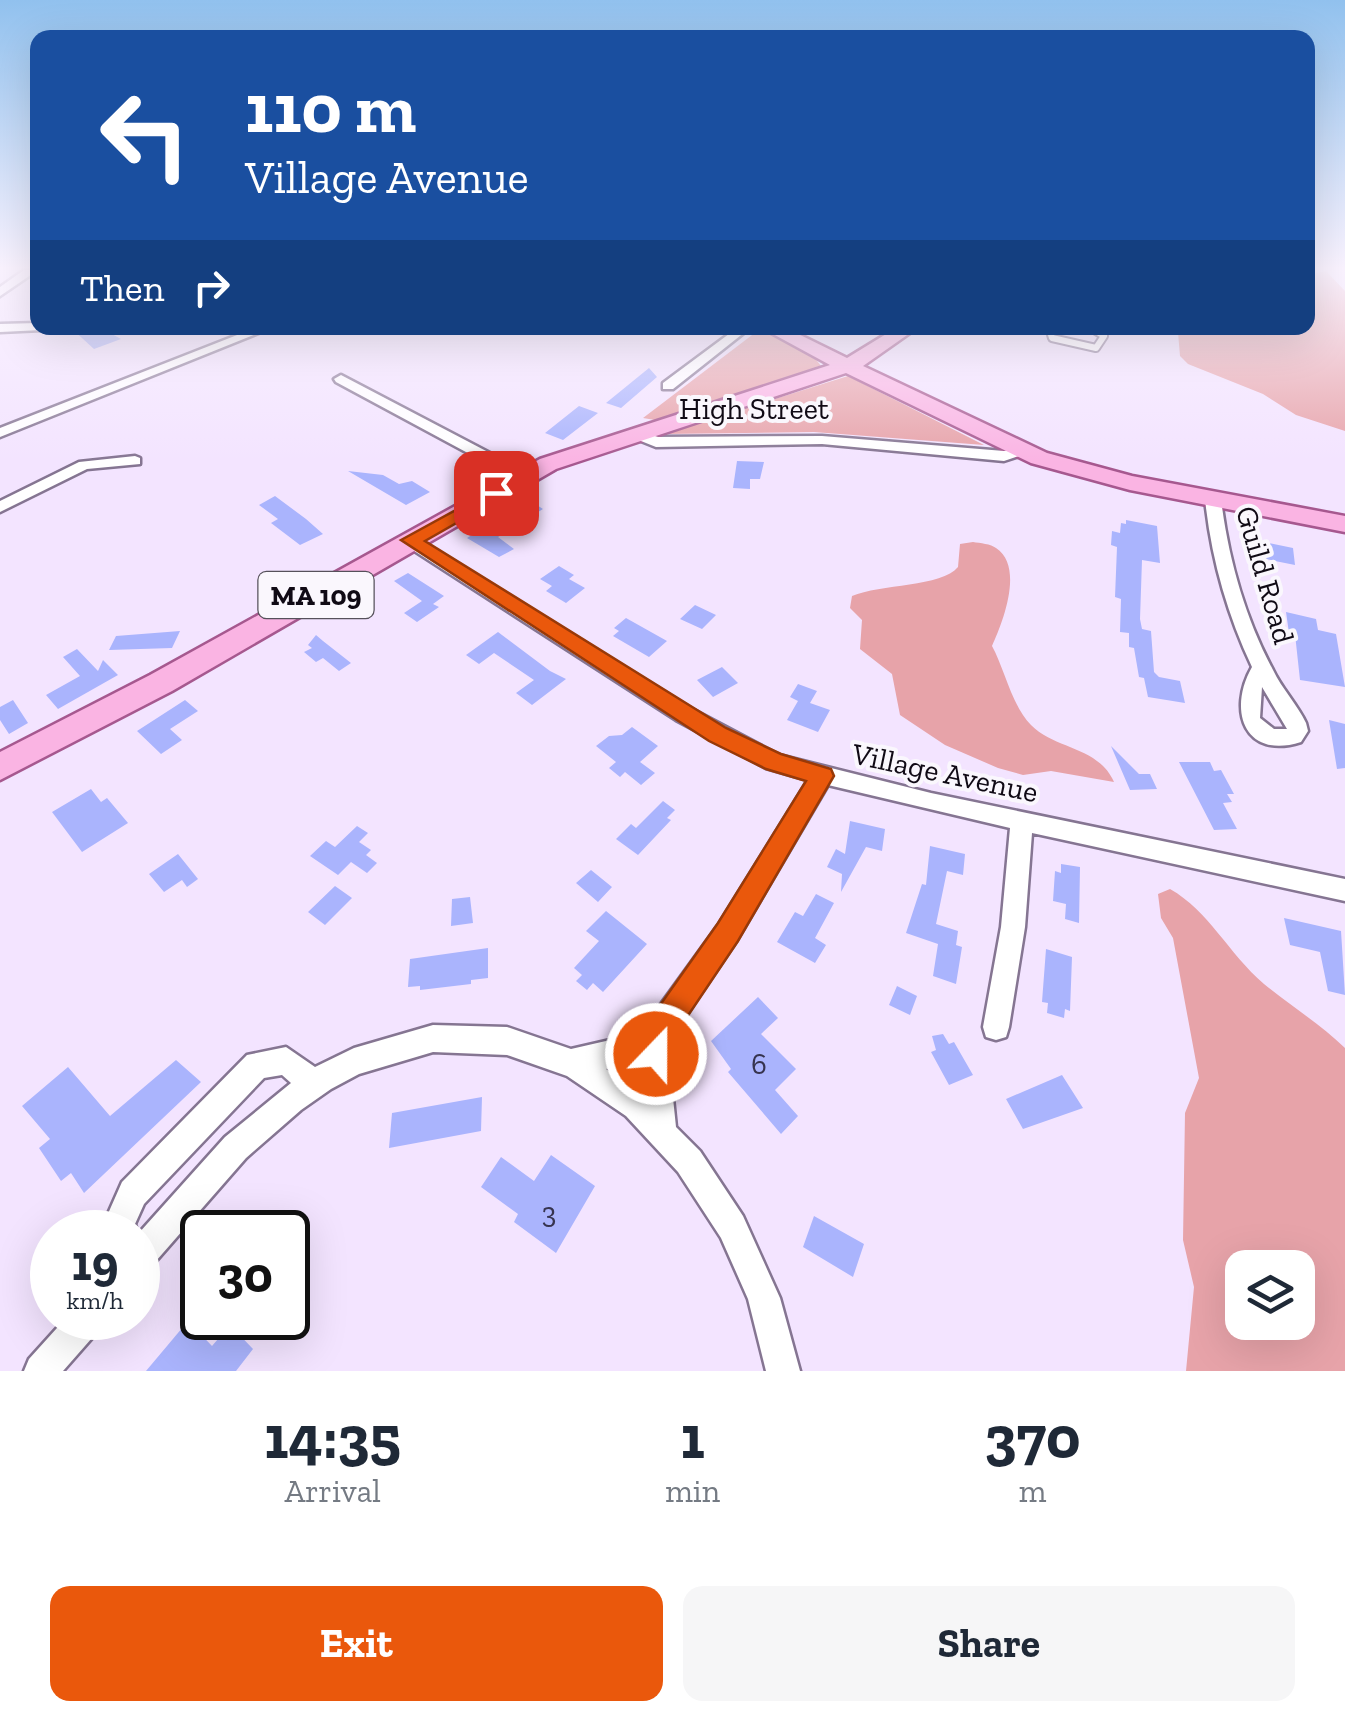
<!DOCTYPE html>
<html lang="en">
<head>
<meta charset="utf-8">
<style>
  :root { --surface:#fff; --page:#f6f6f7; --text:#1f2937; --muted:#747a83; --accent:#ea580c }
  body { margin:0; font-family:"Zilla Slab",serif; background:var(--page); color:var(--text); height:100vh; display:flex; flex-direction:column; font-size:38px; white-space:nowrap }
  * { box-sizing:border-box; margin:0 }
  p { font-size:32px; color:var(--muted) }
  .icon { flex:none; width:55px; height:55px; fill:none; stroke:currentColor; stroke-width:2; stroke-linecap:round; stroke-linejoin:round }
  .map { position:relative; height:1371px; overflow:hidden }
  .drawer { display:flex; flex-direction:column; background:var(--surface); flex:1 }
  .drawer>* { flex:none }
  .top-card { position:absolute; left:30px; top:30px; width:1285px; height:305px; border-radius:20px; box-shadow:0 10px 40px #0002; background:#1a4fa0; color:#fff; overflow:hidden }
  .controls { position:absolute; left:1225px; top:1250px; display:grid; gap:20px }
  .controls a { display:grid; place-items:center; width:90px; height:90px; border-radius:20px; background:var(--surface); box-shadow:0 10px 40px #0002; font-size:50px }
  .speed { position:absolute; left:30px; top:1210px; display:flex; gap:20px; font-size:50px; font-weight:700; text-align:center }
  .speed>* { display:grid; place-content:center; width:130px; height:130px; border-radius:50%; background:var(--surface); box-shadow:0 10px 40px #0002; line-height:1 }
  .speed small { font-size:25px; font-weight:400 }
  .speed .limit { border:5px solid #111; border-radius:15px; background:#fff; color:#111 }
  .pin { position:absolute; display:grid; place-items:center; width:85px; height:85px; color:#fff; margin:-42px; border-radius:20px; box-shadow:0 5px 15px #0006 }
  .me { position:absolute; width:110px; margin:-55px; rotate:22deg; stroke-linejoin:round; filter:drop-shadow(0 0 8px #0008) }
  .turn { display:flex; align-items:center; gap:35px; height:210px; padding:0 50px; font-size:45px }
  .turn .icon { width:130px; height:130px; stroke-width:2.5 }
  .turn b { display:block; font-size:70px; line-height:85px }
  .then { display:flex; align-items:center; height:95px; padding:0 50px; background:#0003; gap:20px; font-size:38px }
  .eta { display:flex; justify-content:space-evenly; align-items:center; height:170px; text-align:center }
  .eta b { font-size:60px; font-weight:700; line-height:70px }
  .primary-button { display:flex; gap:20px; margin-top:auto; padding:20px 50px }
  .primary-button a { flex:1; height:115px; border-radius:20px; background:var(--accent); color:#fff; font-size:40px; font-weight:700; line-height:115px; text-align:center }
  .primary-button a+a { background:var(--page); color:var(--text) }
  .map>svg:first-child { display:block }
  .green { fill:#e7a3a9; fill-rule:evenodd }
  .building { fill:#aab4fd }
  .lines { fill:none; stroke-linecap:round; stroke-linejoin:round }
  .lane-casing { stroke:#857592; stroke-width:10 }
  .street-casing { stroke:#857592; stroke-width:5 }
  .primary-casing { stroke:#a6588f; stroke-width:5 }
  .lane { stroke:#fff; stroke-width:6 }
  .street { fill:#fff; fill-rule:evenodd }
  .primary { fill:#fab4e3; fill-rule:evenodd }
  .route { fill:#ea580c; stroke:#983908; stroke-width:2.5 }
  .labels { text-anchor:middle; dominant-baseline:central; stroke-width:8; stroke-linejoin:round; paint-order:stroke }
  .shield { fill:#faf7fd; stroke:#56515b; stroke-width:2.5 }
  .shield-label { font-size:28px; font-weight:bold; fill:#100a15 }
  .street-label { font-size:30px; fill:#100a15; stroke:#faf7fd }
  .near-number-label { font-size:30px; fill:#36344f }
</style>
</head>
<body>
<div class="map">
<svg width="1345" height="1371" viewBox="0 0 1345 1371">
  <rect width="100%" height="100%" fill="#f3e4ff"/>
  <path class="green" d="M1326,271l19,20v140l-49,-16 -33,-21 -75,-30 -8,-8 -2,-24 -4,-4h134v-53z
    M760,329l54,28 7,9 -166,54 -12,-2z
    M848,376l136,69 -170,-13 -150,2z
    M973,542c7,1 18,2 23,6 29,19 6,76 -4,98 13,24 20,60 39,79 25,25 67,21 83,57l-63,-11 -28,4 -25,-7 -53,-23 -45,-30 -8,-41 -32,-25 2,-29 -12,-12 2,-12c28,-12 90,-9 106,-29l2,-23z
    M1170,889c39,22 58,64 94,95 27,22 56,40 81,64v323h-159l8,-84 -11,-47 2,-127 14,-35 -26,-140 -12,-20 -3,-24zM1242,1268h56v54h-56z"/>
  <path class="building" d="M71,328h30l20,11 -27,10z
    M649,368l8,9 -36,31 -15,-5z
    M579,406l19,7 -35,27 -18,-7z
    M737,461l27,1 -4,17h-10v10l-17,-1z
    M348,471l35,4 16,9 13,-3 18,11 -24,13z
    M275,496l31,23 17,15 -23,11 -29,-22 7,-4 -19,-14z
    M529,500l14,9 -45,28 16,12 -15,8 -32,-19z
    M1126,520l31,6 3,37 -18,-3 -2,59 2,10 9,2 3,41 5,5 21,4 5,22 -37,-6 -4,-19 -5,-1 -5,-29 -5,-1v-14l-9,-1 1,-33 -6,-2 2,-50 -6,-2 1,-14 8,2 1,-10 5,1z
    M1245,538l48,10 2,17 -49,-10z
    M559,566l15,9 -5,4 16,9 -19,15 -20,-12 6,-5 -12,-7z
    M408,573l36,23 -11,8 6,3 -22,15 -13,-9 18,-12 -28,-20z
    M695,605l21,10 -14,14 -22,-10z
    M1286,612l30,7 2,11 18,4 9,53 -45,-7 -5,-46 -6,-1z
    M626,618l41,23 -18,16 -36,-21 6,-5 -5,-3z
    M180,631l-8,17 -63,2 7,-14z
    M498,632l52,39 16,8 -34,26 -16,-12 18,-13 -40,-27 -15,11 -13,-9z
    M316,635l7,6 28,22 -12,8 -16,-13 -7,4 -12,-10 8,-4 -4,-3z
    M77,649l21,22 5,-11 15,15 -60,34 -12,-14 34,-19 -17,-19z
    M722,667l16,16 -25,14 -16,-17z
    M798,684l19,7 -7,12 20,7 -12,22 -31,-12 11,-19 -8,-4z
    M13,700l15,23 -19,11 -9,-14v-13z
    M185,700l13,11 -28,18 12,11 -21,14 -24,-23z
    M1329,720l16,4v44l-8,1z
    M632,727l26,19 -18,16 15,11 -14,12 -16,-13 -5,5 -11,-9 7,-6 -20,-16 13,-10 13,-1z
    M1111,746l28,28h11l7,15 -27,1z
    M1179,762h31l4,9 7,-1 13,24h-7l5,8 -9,1 14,26 -23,1z
    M91,789l10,13 6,-4 21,25 -46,29 -30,-40z
    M663,801l12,9 -8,8 4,2 -33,35 -22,-16 15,-15 5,4z
    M850,821l35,8 -3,22 -16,-4 -25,45 1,-18 -15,-7 9,-18 9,5z
    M357,826l11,7 -9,9 12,8 -5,5 11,8 -10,10 -16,-11 -13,13 -28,-19 16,-15 9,6z
    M930,846l35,8 -2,21 -16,-4 -11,53 22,7 -2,14 6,2 -6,37 -23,-8 5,-32 -32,-11 16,-49 4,1z
    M178,854l20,25 -11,8 -5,-7 -18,12 -15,-18z
    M1061,864l19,3 -1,56 -14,-4 1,-15 -13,-3 2,-30 6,2z
    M591,870l21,17 -14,15 -22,-19z
    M335,886l17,12 -27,27 -17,-13z
    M816,894l18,9 -19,35 11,7 -11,18 -38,-21 18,-30 8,4z
    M470,897l3,26 -22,3 1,-27z
    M606,911l41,33 -44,48 -10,-9 -6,7 -11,-9 6,-6 -8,-7 25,-27 -13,-10z
    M1284,918l57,13 4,64 -17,-4 -8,-39 -30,-7z
    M488,948v30l-17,2v4l-51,6v-4l-12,1 2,-28z
    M1046,949l26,8 -2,54 -5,-2 -1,9 -17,-5 1,-10 -6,-1z
    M897,986l20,10 -7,19 -21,-10z
    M758,997l20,21 -17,16 35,35 -21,21 23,26 -17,18 -53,-62 3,-3 -20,-28z
    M943,1034l6,10 5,-2 19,33 -24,10 -18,-33 5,-2 -4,-14z
    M176,1060l25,22 -117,111 -13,-20 -10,8 -22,-33 11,-9 -28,-33 46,-39 42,49z
    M1062,1075l21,33 -60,21 -17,-30z
    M482,1097l-1,34 -92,17 3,-35z
    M551,1155l44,31 -39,67 -42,-31 4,-8 -37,-27 20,-30 33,24z
    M814,1216l50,28 -11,33 -50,-30z
    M188,1321l24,25 18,-21 23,24 -17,22h-90z"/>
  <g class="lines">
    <defs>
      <path id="lane" d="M1049,328l3,10 44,10 8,-12 -13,-8"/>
      <path id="street" d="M24,270h14l-38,26v-9z
        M38,323v5h6l-2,2 -42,2v-8z
        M255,328h16l-271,109v-9z
        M737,328h13l-77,61h-10v-6z
        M341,375l189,99 2,3 -2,3h-12l-182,-98 -2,-3z
        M636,430l22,7 164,-1 182,15 19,-4 8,5 -27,9 -182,-17 -166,3 -25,-10 -2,-3z
        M135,456l5,2v6l-53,5 -87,43v-11l79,-39z
        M1213,494l8,5c7,58 24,119 52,171 9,19 24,34 33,53l2,8 -7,11c-56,18 -74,-31 -49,-75 -25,-53 -41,-110 -47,-168zM1262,687l25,42h-13l-14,-11z
        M411,536l279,172 89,47 152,38 414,86v22l-313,-68 -7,94 -16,100 -3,10 -10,3 -10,-3 -3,-10 18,-100 9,-99 -182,-43 -91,155 -61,90 -6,39 6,58 24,24 43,65 37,82 20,73h-34l-18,-72 -27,-61 -43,-66 -52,-56 -59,-40 -60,-21 -74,-3 -74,22 -28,15 -30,21 -55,48 -97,111 -11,5v-42h-31l-4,-7 19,-43 125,-127 39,-8 29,20 39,-19 79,-23 74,2 64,22 48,-11 34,-23 66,-91 89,-144 -42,-12 -90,-48 -271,-175 -3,-4zM645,1053l-1,42 -38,-26 18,-4zM282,1075l9,8 -66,54 -87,97 -3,-10 9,-20 120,-126z
        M66,1318h37l-4,12 -36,41h-39l5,-12z"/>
      <path id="primary" d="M762,328h24l61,30 49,-30h21l-54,38 184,87 85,23 213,40v16l-215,-42 -99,-27 -185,-90 -290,96 -384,222 -172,89v-28l150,-77 390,-216 290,-94z"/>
    </defs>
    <use href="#lane" class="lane-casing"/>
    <use href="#street" class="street-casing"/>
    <use href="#primary" class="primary-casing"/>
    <use href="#lane" class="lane"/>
    <use href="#street" class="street"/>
    <use href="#primary" class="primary"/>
  </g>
  <linearGradient id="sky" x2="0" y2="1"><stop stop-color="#91c1ee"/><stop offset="0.58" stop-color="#faf3ff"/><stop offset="1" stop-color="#faf3ff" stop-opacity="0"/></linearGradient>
  <rect width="1345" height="462" fill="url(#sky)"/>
  <path class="route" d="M496,488l6,1v8l-77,44 301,187 55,26 50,15 3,7 -96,165 -61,91 -10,33 -11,5 -11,-5 -4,-11 12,-39 65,-92 88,-142 -40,-12 -57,-28 -308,-201z"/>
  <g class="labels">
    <rect class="shield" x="258.5" y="572" width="115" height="46" rx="8"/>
    <g class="shield-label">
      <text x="316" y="595">MA 109</text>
    </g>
    <g class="street-label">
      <text x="754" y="409">High Street</text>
      <text transform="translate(1265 575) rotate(74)">Guild Road</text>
      <text transform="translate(945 773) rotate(12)">Village Avenue</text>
    </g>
    <g class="near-number-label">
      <text x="759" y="1064">6</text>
      <text x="549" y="1213">3</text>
    </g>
  </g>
</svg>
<div class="controls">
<a><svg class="icon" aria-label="layers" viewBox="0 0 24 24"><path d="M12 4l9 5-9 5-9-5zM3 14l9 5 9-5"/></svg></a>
</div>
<div class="speed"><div>19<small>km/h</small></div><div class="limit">30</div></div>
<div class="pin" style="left:496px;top:493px;background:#d93025"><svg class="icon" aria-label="arrive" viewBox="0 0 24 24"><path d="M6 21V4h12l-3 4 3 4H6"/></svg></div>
<svg class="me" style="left:656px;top:1054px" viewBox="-20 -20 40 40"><circle r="17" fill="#ea580c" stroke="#fff" stroke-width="3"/><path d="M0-11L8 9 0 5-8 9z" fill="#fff"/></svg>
<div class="top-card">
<div class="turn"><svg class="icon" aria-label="left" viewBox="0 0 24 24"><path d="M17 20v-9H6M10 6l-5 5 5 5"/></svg><div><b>110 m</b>Village Avenue</div></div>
<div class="then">Then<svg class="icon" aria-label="right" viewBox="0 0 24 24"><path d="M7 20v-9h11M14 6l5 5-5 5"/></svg></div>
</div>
</div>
<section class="drawer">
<div class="eta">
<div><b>14:35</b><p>Arrival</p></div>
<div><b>1</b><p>min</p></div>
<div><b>370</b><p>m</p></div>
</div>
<div class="primary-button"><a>Exit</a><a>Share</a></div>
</section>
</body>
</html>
